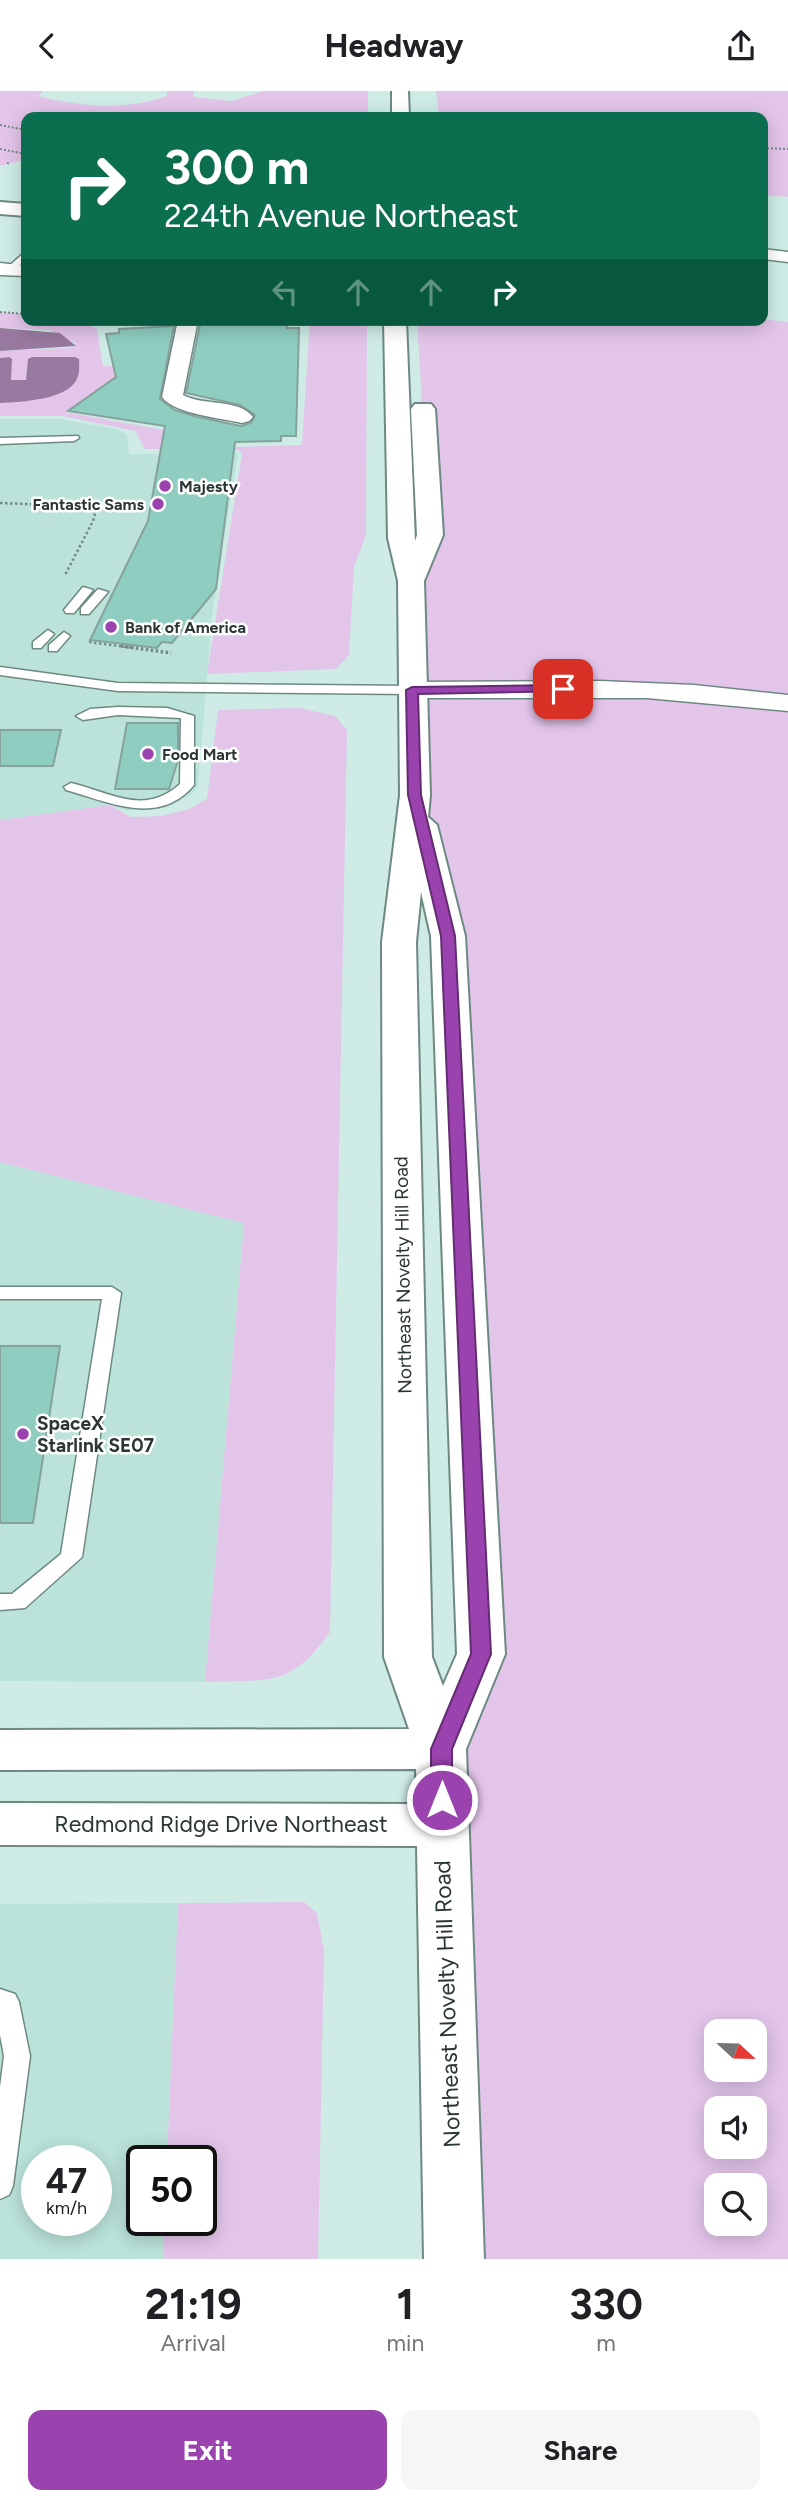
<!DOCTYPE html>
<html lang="en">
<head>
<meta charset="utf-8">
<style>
  :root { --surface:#fff; --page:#f6f6f6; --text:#202124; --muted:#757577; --accent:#9a43af }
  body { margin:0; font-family:Figtree,sans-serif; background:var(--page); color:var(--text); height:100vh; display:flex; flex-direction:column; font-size:26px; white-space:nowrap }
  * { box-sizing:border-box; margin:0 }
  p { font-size:23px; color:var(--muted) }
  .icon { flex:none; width:38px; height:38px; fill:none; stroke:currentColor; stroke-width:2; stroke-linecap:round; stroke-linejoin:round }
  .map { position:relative; height:2168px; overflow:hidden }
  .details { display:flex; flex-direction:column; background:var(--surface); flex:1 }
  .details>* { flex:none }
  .banner { position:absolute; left:21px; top:21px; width:747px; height:214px; border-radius:14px; box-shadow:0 4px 18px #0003; background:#0b6e4f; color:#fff; overflow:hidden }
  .needle { width:46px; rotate:112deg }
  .tools { position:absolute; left:704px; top:1928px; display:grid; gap:14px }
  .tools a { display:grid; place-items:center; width:63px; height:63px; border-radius:14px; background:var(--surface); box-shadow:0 4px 18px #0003; font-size:35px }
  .speed { position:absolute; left:21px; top:2054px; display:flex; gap:14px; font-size:35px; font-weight:700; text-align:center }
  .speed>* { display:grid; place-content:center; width:91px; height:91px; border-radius:50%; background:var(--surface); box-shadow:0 4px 18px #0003; line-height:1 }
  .speed small { font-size:18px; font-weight:400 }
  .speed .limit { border:4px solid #111; border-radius:10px; background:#fff; color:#111 }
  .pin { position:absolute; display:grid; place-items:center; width:60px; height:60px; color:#fff; margin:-30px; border-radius:14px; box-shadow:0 4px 10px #0006 }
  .me { position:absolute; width:77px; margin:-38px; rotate:0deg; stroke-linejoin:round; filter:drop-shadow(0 0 5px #0008) }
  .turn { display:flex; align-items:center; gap:24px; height:147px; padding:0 28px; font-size:32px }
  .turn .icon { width:91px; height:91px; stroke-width:2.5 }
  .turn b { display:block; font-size:49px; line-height:60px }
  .lanes { display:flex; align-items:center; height:66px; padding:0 28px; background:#0003; justify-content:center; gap:35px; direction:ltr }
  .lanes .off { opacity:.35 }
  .eta { display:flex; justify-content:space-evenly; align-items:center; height:119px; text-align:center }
  .eta b { font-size:42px; font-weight:700; line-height:49px }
  .button { display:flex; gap:14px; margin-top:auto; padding:14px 28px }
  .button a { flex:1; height:80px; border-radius:14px; background:var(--accent); color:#fff; font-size:28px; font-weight:700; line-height:80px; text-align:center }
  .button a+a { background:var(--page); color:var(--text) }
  header { display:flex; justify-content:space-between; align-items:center; height:91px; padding:0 28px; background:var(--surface); font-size:32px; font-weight:700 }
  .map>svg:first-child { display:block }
  .built { fill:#bbe3da; fill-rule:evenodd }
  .green { fill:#e3c5ea; fill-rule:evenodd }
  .water { fill:#98799f }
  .building { fill:#8fcdc1; stroke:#86a29c; stroke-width:2 }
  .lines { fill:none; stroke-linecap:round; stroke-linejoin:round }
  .lane-casing { stroke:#6e8984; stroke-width:3 }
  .street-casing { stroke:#6e8984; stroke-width:3 }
  .secondary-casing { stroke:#6e8984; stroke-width:4 }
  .path-far2 { stroke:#758985; stroke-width:2; stroke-dasharray:2 2; stroke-linecap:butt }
  .path-far1 { stroke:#758985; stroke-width:2.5; stroke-dasharray:2.5 2.5; stroke-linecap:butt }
  .path { stroke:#758985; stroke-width:3.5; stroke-dasharray:2.5 2.5; stroke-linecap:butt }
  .lane { fill:#fff; fill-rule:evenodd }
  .street { fill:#fff; fill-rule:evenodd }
  .secondary { fill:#fff; fill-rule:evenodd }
  .route { fill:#9a43af; stroke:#642c72; stroke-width:2 }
  .poi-dot { fill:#9a43af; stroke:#fff; stroke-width:2.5 }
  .labels { text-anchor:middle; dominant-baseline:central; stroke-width:5; stroke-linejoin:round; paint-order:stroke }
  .far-poi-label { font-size:16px; font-weight:bold; fill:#2b3734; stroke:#fff; text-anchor:start }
  .street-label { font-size:19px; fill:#2b3734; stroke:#fff }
  .poi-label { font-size:19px; font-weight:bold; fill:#2b3734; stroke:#fff; text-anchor:start }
  .near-street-label { font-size:23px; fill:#2b3734; stroke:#fff }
</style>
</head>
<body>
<header><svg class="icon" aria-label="back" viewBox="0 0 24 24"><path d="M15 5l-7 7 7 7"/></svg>Headway<svg class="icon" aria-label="share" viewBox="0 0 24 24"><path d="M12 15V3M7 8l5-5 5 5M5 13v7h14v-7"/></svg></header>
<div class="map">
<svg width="788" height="2168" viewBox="0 0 788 2168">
  <rect width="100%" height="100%" fill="#ceece5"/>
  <path class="built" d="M0,328h60l57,10 10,6 2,19 109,-1 -26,162 -14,172 -6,7 -23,13 -42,4 -17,-6 -110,15z
    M0,1071l244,60 -39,460 -205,-1z
    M178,1812l-11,258h-25v60h22l-1,38h-163v-355zM37,2070h59v60h-59z"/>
  <path class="green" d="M0,0h43l-5,5c44,11 84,15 129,0v-5h27l-1,6 38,4 32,-10h105v26h-342v42l-26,7z
    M436,0h352v106l-25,-2v-78h-324z
    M0,221l26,2v6h52l19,9 6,37h16l1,8 -55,38 138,25 31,10 68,-2 8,-125h57l-1,215 -12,32 -5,88 -13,14 -129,5 35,-221 -4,-3 -93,-1 -10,-18 -73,-15h-62v-13l37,-4 41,-23 1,-17h-51l-2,21 -15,1 -2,-24 -9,1v-7l69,-3 6,-2v-3l-26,-13 -49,-2z
    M763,228l25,3v1937h-334l-12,-434 39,-172 -33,-717 -33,-141 -4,-214 19,-46 -13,-215zM716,1941h38v38h-38zM716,2018h38v38h-38zM716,2095h38v38h-38z
    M300,617l35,8 12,14 -17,902c-41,57 -60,47 -125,50l39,-459 -244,-61v-342l110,-15 21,12 30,-1 28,-7 18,-10 11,-89z
    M304,1811l13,11 7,38 -6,308h-155l1,-38h37v-60h-34l11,-258z"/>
  <path class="water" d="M0,237l60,5 16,13 -76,5z
    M9,266l3,2 -1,21h15l2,-21 4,-2h43l4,2c0,5 1,12 -1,17 -6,24 -58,26 -78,27v-45z"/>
  <path class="building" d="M206,229h81v8h12l-3,108h-15v5l-46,1 -19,147 -44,54 -10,-1 -5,6 -67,-8 58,-119 17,-95 -97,-15 48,-34 -10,-43 13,-1v-4l55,-3 -14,73 15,11 23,7 43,9 10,-3 4,-8 -15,-10 -54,-12 14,-68 5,-1z
    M127,632h51v37l-9,29h-54z
    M0,639h61l-8,36h-53z
    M0,1255h60l-27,177h-33z"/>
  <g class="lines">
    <defs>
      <path id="lane" d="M26,160v8l-12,12h-6v-4z
        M78,345l1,2 -5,3 -74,3v-6z
        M83,496l10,3 -19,23h-8l-2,-3z
        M98,498l10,3 -19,22h-8v-6z
        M48,539l6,4 -13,14h-8v-6z
        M64,541l6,4 -13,15h-8v-6z
        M0,576l118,16 294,3 7,4 -7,4 -294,-3 -118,-16z
        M118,616l49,1 27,8v69c-35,42 -85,17 -128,5l-2,-3 7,-4c41,10 73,33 109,1l1,-66 -63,-3 -35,5 -7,-4 14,-7z
        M0,1196h112l9,6 -39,264 -57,51 -25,2v-16h12l49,-40 41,-255h-102z
        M0,1898l15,5 4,8 11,54 -17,130 -4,9 -9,4v-112l4,-31 -4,-21z"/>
      <path id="street" d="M763,158l25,3v10l-25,-3z
        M0,172l26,3v10l-26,-1z
        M178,229h20l-15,75c19,11 55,3 70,22l-4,4 -7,2c-21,-5 -68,-9 -80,-26z
        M600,590l94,4 94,10v16l-141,-13h-235l-9,-2 -4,-6 4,-6 9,-2z"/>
      <path id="secondary" d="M392,0h16l1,26h-17z
        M0,111l26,2v12l-26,-2z
        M384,229h22l9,221 2,-6 -6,-126 4,-5h16l4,5 8,126 -19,46 6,214 -2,22 9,8 28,111 40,718 -39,95 18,510h-60l-7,-413 -417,-1v-42l417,1 -1,-35 -416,1v-40l409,-1 -25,-72 -2,-715 18,-147 -2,-214 -10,-43zM421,801l10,44 26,718 -14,32 -11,-29 -16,-715z"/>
    </defs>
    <use href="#lane" class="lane-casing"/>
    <use href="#street" class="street-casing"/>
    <use href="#secondary" class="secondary-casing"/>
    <path class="path-far2" d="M0,34l26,5
      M763,57l25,1
      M0,58l26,5
      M7,72l3,1
      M0,221l26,2
      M78,229l7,3 67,-3"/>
    <path class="path-far1" d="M0,412l52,2 46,-3 -5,19 -28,54
      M89,551l45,6"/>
    <path class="path" d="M121,555l50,7"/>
    <use href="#lane" class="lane"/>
    <use href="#street" class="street"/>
    <use href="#secondary" class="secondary"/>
  </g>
  <path class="route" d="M563,594l4,1v5l-149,3 3,101 34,141 36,718 -39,95v51l-3,6 -7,2 -8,-2 -3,-6v-51l40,-95 -30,-718 -33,-141 -2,-105 6,-3z"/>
  <g class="poi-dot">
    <circle cx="165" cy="395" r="7"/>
    <circle cx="158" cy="413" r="7"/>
    <circle cx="111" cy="536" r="7"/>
    <circle cx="148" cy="663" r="7"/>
    <circle cx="23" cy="1343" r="7"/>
  </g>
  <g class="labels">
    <g class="far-poi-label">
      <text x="179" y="395">Majesty</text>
      <text x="144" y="413" text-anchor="end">Fantastic Sams</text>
      <text x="125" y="536">Bank of America</text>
      <text x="162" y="663">Food Mart</text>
    </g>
    <g class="street-label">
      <text transform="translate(403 1184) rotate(-91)">Northeast Novelty Hill Road</text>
    </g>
    <g class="poi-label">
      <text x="37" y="1332">SpaceX<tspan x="37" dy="22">Starlink SE07</tspan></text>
    </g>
    <g class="near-street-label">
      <text x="221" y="1733">Redmond Ridge Drive Northeast</text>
      <text transform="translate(447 1913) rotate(-92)">Northeast Novelty Hill Road</text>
    </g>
  </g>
</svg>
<div class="tools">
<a><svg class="needle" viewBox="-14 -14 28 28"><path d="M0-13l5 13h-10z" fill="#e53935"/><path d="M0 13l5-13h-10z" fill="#757577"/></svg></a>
<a><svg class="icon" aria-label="sound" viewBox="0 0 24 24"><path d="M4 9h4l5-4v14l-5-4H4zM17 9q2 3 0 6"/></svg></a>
<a><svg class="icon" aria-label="search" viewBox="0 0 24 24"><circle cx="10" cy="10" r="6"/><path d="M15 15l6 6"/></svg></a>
</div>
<div class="speed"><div>47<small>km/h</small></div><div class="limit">50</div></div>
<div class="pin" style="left:563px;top:598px;background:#d93025"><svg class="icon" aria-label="arrive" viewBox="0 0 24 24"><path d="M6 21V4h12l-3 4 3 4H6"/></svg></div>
<svg class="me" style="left:442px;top:1709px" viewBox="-20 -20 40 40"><circle r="17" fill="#9a43af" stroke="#fff" stroke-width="3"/><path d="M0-11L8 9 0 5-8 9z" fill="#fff"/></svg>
<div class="banner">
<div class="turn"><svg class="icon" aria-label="right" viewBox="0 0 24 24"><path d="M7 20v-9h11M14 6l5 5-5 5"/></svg><div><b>300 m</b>224th Avenue Northeast</div></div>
<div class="lanes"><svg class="icon off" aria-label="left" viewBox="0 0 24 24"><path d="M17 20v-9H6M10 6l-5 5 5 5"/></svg><svg class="icon off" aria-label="ahead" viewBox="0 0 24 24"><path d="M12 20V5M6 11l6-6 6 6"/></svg><svg class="icon off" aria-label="ahead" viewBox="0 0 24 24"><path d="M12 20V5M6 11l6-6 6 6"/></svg><svg class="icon" aria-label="right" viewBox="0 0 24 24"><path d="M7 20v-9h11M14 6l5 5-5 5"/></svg></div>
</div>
</div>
<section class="details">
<div class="eta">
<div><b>21:19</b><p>Arrival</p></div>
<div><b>1</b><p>min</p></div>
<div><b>330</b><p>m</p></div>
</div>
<div class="button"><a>Exit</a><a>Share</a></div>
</section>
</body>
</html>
